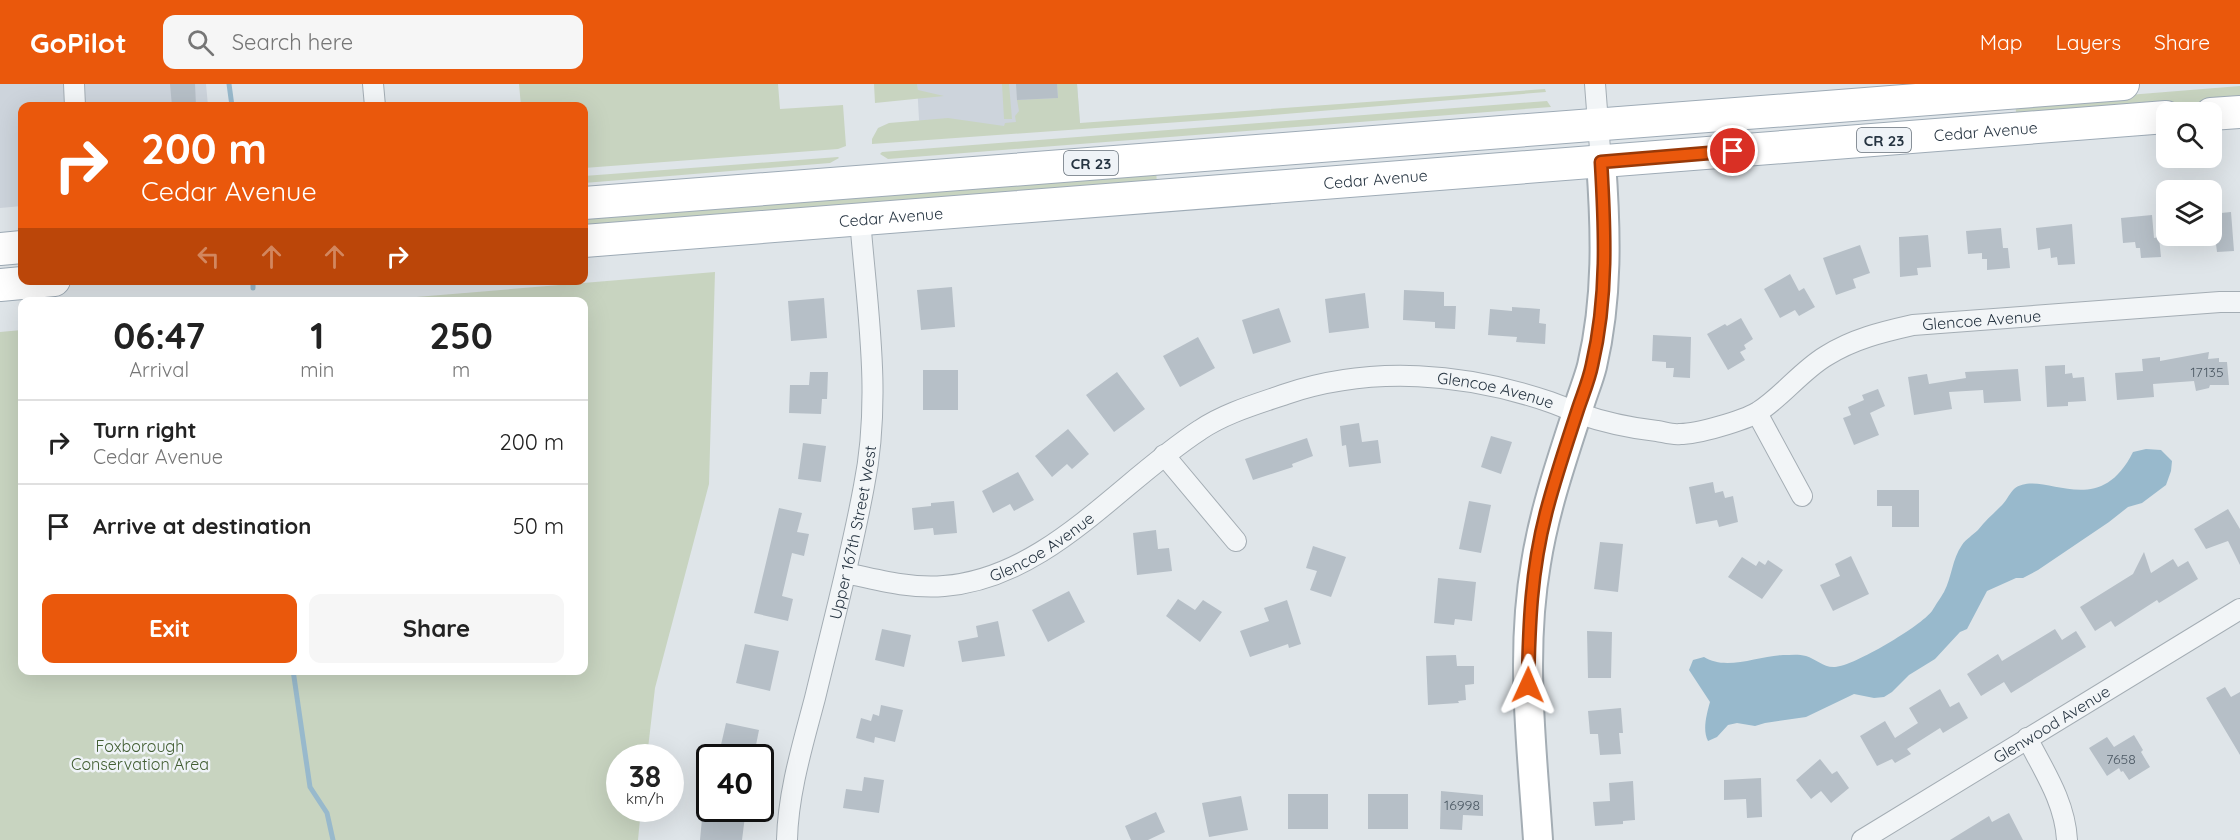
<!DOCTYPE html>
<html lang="en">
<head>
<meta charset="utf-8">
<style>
  :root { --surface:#fff; --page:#f6f6f6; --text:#222; --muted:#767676; --line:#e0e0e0; --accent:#ea580c }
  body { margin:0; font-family:Quicksand,sans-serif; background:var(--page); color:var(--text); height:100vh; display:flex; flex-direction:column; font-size:22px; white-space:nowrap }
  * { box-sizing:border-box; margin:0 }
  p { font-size:20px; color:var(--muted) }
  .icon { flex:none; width:33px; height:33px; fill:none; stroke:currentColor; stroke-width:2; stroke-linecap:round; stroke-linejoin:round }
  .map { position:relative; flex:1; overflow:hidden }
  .details { position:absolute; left:18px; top:213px; width:570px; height:378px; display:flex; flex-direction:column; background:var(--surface); border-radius:12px; box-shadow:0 6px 24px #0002 }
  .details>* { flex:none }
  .banner { position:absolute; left:18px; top:18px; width:570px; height:183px; border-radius:12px; box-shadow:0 6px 24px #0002; background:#ea580c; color:#fff; overflow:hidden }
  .controls { position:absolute; left:2156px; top:18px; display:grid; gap:12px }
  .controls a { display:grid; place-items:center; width:66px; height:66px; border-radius:12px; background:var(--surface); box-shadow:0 6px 24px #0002; font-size:30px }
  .speed { position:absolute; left:606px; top:660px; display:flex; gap:12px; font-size:30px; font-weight:700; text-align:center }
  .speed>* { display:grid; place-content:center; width:78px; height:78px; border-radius:50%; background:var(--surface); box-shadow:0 6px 24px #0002; line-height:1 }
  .speed small { font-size:15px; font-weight:400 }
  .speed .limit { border:3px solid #111; border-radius:9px; background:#fff; color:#111 }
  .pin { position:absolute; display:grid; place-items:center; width:51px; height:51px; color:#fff; margin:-26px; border:3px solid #fff; border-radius:50%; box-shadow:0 2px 6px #0007 }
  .me { position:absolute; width:66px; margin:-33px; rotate:1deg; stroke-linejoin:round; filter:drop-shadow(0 0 4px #0008) }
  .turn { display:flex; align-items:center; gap:21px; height:126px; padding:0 24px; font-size:27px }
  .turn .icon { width:78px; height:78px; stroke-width:2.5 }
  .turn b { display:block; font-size:42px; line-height:51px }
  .lanes { display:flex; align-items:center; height:57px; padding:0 24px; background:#0003; justify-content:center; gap:30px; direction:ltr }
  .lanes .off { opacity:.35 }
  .eta { display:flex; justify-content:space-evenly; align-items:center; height:102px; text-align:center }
  .eta b { font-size:36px; font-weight:700; line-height:42px }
  .button { display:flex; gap:12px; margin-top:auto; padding:12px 24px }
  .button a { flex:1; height:69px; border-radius:12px; background:var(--accent); color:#fff; font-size:24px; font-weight:700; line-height:69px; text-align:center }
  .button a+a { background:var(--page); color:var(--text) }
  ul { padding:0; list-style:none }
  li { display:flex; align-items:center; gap:18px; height:84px; padding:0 24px; border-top:2px solid var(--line) }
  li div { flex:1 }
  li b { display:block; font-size:22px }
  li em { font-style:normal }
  header { display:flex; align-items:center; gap:36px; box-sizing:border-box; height:84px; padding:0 30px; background:var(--accent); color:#fff }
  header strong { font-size:28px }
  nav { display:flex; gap:33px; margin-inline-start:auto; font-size:21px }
  .search { width:420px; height:54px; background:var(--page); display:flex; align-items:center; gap:15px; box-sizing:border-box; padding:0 21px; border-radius:12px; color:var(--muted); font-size:22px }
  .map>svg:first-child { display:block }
  .built { fill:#cdd4dc }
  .green { fill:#c8d4c0 }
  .water { fill:#98b9cc }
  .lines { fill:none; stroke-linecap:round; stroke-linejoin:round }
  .stream { stroke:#98b9cc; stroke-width:5 }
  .building { fill:#b6bfc7 }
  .street-casing { stroke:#a4adb4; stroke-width:22 }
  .secondary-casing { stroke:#a4adb4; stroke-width:32 }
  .primary-casing { stroke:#9eabb6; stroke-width:34 }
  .street { stroke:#f2f5f7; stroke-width:20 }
  .secondary { stroke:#fff; stroke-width:28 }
  .primary { stroke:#fff; stroke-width:32 }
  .route-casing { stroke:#983908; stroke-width:15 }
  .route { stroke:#ea580c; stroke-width:10 }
  .labels { text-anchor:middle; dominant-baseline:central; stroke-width:5; stroke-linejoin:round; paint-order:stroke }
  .number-label { font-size:14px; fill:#4b5863 }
  .shield { fill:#eff3f7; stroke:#636e78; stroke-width:1.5 }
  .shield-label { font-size:15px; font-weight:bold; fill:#273542 }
  .street-label { font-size:16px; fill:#273542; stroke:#eff3f7 }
  .park-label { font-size:16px; fill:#425e33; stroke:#eff3f7 }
</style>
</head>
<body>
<header>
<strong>GoPilot</strong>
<div class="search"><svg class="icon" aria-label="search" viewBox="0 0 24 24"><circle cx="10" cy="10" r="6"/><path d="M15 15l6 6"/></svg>Search here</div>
<nav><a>Map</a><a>Layers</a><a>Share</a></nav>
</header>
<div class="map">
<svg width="2240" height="756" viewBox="0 0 2240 756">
  <rect width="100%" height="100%" fill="#dfe5e9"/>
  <path class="built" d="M0,0h206l2,22h-186v100l-22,2z
    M917,0h160l3,39 -160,14z"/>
  <path class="green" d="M519,0h259l2,25 63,-4 3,41 -8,3 -254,19v-62h-63z
    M874,0h43l1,6 26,6 -69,7z
    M1002,0h7l3,35h-8z
    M1057,0h20l3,39 465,-34 1,3 -310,26 -364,26v-5l6,-11 11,-5 59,-5 56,8 1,-3 11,-1 -1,-6 4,-5 -2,-11 41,-2z
    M2240,2v15l-223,18 -2,-15z
    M1547,17l4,6 -663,52 -8,-5 2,-2z
    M838,73l1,1 -9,5 -246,20v-7z
    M1156,87l1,12 -573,46v-13z
    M715,188l-6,212 -54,204 -8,69 -27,1v50l21,1 -3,31h-638v-508l22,-2v340h562v-368l-216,-1z"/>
  <path class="water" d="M2146,365l15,1 11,11 -1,10 -5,14 -24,18 -14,4 -19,15 -71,48 -15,8h-7l-29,13 -20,38 -7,3 -25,27 -26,16 -17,17 -8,5 -10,1 -20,-4 -48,23 -41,6 -10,3 -18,-3 -9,2 -11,12 -9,4c-6,-11 -1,-28 2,-39l-21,-32 4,-10 11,-3c22,14 54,-1 79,-2 8,0 16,-1 23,1 10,3 18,12 29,11 19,-1 86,-41 97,-56 3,-5 9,-14 12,-19 8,-15 8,-33 18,-47 4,-6 11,-10 16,-15 7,-9 14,-15 22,-23 6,-5 9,-13 14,-18 28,-22 83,35 119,-37z"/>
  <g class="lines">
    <path class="stream" d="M229,0l3,22
      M253,196v8
      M293,586l17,117 17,26 6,27"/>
  </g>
  <path class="building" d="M170,0h25l1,22h-24z
    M1016,0h41l1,14 -41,2z
    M2231,128l3,39 -17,1 -1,-8 -5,1v-31z
    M2152,131l2,23 5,-1 2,20 -20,1 -1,-10h-4l-1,-6 -12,1 -2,-25z
    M2072,140l3,40 -17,1 -1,-8 -6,1 -1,-10 -12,2 -2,-22z
    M2001,144l2,20h5l2,20 -23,2v-11h-5v-6l-14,1 -2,-23z
    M1928,151l3,32 -14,1 1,7 -18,2 -1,-40z
    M1860,161l10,28 -17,6 3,9 -20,7 -13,-37z
    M1790,190l9,17 5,-3 11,19 -16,9 -4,-6 -15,8 -16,-29z
    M952,203l3,40 -34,3 -4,-40z
    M1404,206l40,2v14h12l-1,23 -20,-1v-6l-32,-2z
    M1365,209l4,35 -40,5 -4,-34z
    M824,214l3,40 -36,3 -3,-40z
    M1512,223l28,2 -1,14 7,1 -1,20 -29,-2 1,-5 -29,-2 2,-26 22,2z
    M1279,224l12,34 -38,12 -11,-34z
    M1741,234l12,21 -9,6 2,4 -6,3 5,8 -17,10 -21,-36 18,-10 2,2z
    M1653,251l38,2 -1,41 -17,-1 1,-9h-8v-6l-14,-1z
    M1198,253l17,31 -35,19 -17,-31z
    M2209,268l-1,7 11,-1v4h8l2,23h-19l-1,3 -13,3 -2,-10 -41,3 1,13 -37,3 -2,-27 28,-2 -1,-12 18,-2v4z
    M2065,281v9l7,-1 1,5 11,-1 2,24 -18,1v4l-21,1 -2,-41z
    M2018,285l3,32 -37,2 -1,-13 -34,2 3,17 -38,6 -6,-38 19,-3 2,10 37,-6 -1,-6z
    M923,286h35v40h-35z
    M810,288h18l-1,27h-5l-1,15 -32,-1 1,-28h19z
    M1117,288l28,37 -31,23 -28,-37z
    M1878,305l7,17 -15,7 9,22 -25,10 -11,-27 8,-3 -3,-8 16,-7 -2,-5z
    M1359,339l3,19 16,-2 3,23 -32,4 -3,-22 -4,1 -2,-20z
    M1068,345l21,25 -17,15 -5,-5 -15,13 -17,-21z
    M1491,352l21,6 -11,32 -20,-7z
    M1307,354l6,18 -21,8 1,3 -40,13 -8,-21z
    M803,359l23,3 -5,36 -23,-3z
    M1018,388l16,28 -20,11 -4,-7 -17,9 -11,-22z
    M1713,398l2,11 8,-2 2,7 8,-2 5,26 -19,5 -2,-7 -21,4 -7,-37z
    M1877,406h42v37h-27v-21h-15z
    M954,417l3,32 -23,2 -1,-7 -19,2 -2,-22 19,-2v-3z
    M1469,417l22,4 -10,48 -22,-4z
    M779,424l23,5 -5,19 12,2 -5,22 -12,-3 -10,43 11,3 -5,22 -34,-8z
    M2228,425l12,20v36l-12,-24 -22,8 -12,-20z
    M1156,446l2,19 11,-1 3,23 -35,4 -4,-42z
    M1600,458l23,2 -5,48 -24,-3z
    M1313,462l33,11 -15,40 -21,-7 7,-19 -11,-3z
    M2144,468l7,21 22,-14 5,8 10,-6 10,18 -39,24 -2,-3 -42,27 -4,-6 -16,10 -15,-24 53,-33z
    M1851,472l18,38 -36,17 -13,-26 20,-9 -5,-12z
    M1742,473l14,9 3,-5 6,4 3,-5 15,10 -21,29 -34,-22z
    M1438,494l38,4 -4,39 -17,-2 -1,6 -20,-2z
    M1069,507l16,31 -37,20 -16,-32z
    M1178,515l17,11 8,-10 19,12 -22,30 -34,-26z
    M1287,516l14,44 -12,4 -1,-4 -38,13 -10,-26 29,-10 -5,-13z
    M998,537l7,35 -43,6 -4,-21 20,-4 -2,-11z
    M882,545l29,6 -7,32 -29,-7z
    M2055,545l7,11 14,-9 10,16 -75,46 -7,-11 -23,14 -14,-22 31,-20 4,7z
    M1587,547l25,1 -1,46h-23z
    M745,560l34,7 -9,40 -34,-8z
    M1456,571l1,11h17v18l-9,1 1,15 -8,1 1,2 -31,2 -2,-49z
    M2225,603l6,10 9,-5v63l-34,-57z
    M1940,605l10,18 9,-5 9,16 -25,15 -3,-5 -33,21 4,5 -16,9 -3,-4 -15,7 -17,-30 25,-15 10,17 23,-15 -9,-15z
    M881,621l22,5 -8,32 -20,-5 -1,6 -18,-5 5,-20 10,3 2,-7 6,2z
    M1621,624l2,25h-4l2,21 -21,1 -2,-21h-8l-2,-23z
    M726,639l33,7 -4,20 -13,-3 -2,11h-22z
    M2134,651l9,15 -2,2 9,15 -21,13 -6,-9 -2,1 -2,-4 -12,8 -18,-28 18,-11 7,10z
    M1820,675l12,15 5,-3 12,17 -18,15 -10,-12 -10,8 -15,-19z
    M864,693l20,3 -5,33 -36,-5 3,-19 16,2z
    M1761,694l1,39 -15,1 -1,-19 -22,1v-20z
    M1633,697l2,39 -12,1v3l-28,2 -2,-24 17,-1 -1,-18z
    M1441,707l42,4v21l-20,-1 -1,15 -22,-1z
    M1288,710h40v35h-40z
    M1368,710h40v35h-40z
    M1241,712l7,34 -39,7 -7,-34z
    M703,724h43l-4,32h-42z
    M1156,728l9,20 -17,8h-17l-6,-14z
    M2009,729l14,27h-73l39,-24 3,6z"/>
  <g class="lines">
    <defs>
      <g id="street">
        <path d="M74,0l1,22"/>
        <path d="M373,0l2,22"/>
        <path d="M1595,0l6,78"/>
        <path d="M1757,329l45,83"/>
        <path d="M1164,371l72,86"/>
        <path id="s1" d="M846,489c32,7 65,16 98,13 103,-8 174,-103 256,-156 25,-17 57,-26 86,-36 86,-29 179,-21 264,8 9,3 18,7 27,11 26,9 52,15 80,18 7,1 15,4 23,3 17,0 63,-13 78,-22 25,-16 43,-41 68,-56 27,-17 56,-24 87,-31l307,-23h20"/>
        <path d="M2027,654c17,33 38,64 40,102"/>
        <path id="s2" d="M787,756c1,-48 16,-96 28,-142 17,-71 36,-141 49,-212 18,-89 3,-178 -4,-267"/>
        <path id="s3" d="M1862,756l378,-231"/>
      </g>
      <path id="secondary" d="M1538,756c-6,-92 -18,-186 -2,-277 8,-51 25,-101 41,-150 4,-16 11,-31 15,-47 16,-68 14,-136 9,-204"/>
      <g id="primary">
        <path d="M2211,30l29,-2"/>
        <path d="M584,119l1539,-119"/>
        <path id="s4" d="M584,157l1582,-124"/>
        <path d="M0,165l22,-2"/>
        <path d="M0,201l54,-5"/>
      </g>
    </defs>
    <use href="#street" class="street-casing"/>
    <use href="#secondary" class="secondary-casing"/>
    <use href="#primary" class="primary-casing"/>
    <use href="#street" class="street"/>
    <use href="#secondary" class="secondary"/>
    <use href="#primary" class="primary"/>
  </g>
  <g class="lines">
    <defs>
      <path id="route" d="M1528,601c1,-60 3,-114 18,-172 9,-35 21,-70 32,-104 5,-15 11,-29 14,-44 16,-68 13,-135 9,-203l132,-11"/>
    </defs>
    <use href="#route" class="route-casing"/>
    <use href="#route" class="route"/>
  </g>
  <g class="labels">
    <g class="number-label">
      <text x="2207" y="288">17135</text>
      <text x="2121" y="675">7658</text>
      <text x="1462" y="721">16998</text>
    </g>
    <g class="shield">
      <rect x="1857" y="44" width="54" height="24" rx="4.5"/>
      <rect x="1064" y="67" width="54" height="24" rx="4.5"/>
    </g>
    <g class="shield-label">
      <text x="1884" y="56">CR 23</text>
      <text x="1091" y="79">CR 23</text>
    </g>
    <g class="street-label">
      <text stroke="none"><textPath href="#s4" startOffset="1406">Cedar Avenue</textPath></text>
      <text stroke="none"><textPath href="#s4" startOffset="794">Cedar Avenue</textPath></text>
      <text stroke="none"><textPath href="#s4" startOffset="308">Cedar Avenue</textPath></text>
      <text stroke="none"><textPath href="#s1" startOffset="1232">Glencoe Avenue</textPath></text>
      <text stroke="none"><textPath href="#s1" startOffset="710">Glencoe Avenue</textPath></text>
      <text stroke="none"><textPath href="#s2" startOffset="315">Upper 167th Street West</textPath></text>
      <text stroke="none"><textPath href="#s1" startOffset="206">Glencoe Avenue</textPath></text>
      <text stroke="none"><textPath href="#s3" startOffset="222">Glenwood Avenue</textPath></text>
    </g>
    <g class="park-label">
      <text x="140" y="662">Foxborough<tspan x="140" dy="18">Conservation Area</tspan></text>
    </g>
  </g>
</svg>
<div class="controls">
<a><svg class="icon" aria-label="search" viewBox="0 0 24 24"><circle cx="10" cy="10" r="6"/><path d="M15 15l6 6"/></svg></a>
<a><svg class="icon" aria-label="layers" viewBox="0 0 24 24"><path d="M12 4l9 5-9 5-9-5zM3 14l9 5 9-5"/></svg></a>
</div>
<div class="speed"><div>38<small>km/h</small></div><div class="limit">40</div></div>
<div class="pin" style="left:1733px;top:67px;background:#d93025"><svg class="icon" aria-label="arrive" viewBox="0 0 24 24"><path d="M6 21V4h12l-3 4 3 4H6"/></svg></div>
<svg class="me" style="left:1528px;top:601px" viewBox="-20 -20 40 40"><path d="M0-17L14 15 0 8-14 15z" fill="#ea580c" stroke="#fff" stroke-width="4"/></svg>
<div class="banner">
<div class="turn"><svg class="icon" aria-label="right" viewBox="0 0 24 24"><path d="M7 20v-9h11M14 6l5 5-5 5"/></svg><div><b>200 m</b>Cedar Avenue</div></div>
<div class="lanes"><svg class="icon off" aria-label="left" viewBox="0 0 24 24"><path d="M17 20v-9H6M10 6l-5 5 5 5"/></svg><svg class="icon off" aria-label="ahead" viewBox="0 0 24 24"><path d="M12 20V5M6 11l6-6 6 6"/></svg><svg class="icon off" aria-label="ahead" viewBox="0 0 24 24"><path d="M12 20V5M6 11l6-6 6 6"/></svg><svg class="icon" aria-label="right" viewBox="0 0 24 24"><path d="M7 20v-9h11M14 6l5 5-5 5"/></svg></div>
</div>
<section class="details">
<div class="eta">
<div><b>06:47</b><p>Arrival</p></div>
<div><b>1</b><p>min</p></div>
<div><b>250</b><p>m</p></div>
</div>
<ul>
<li><svg class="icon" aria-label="right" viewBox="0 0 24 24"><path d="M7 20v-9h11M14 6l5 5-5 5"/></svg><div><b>Turn right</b><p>Cedar Avenue</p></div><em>200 m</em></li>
<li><svg class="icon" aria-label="arrive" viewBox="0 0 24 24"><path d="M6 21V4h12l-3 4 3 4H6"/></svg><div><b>Arrive at destination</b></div><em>50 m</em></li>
</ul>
<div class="button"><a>Exit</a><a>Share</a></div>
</section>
</div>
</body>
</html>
